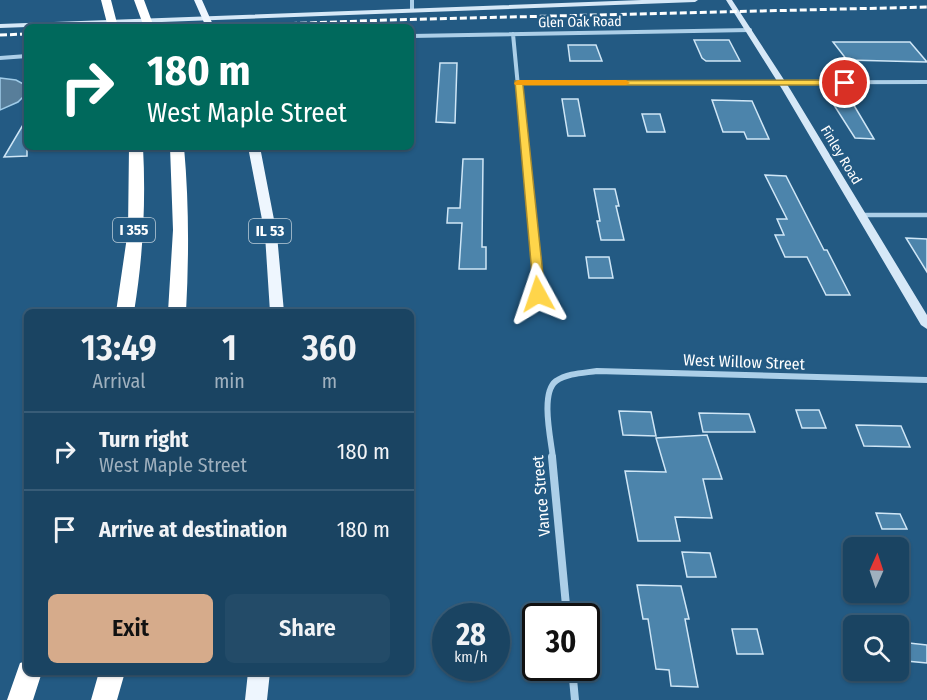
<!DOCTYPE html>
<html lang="en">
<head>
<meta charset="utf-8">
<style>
  :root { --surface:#1a4462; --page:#234b68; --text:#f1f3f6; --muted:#9fb0be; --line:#385c77; --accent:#d6ab8b }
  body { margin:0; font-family:"Fira Sans Condensed",sans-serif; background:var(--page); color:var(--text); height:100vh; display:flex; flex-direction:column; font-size:22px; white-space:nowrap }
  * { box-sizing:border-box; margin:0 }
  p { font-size:20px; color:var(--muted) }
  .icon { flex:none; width:33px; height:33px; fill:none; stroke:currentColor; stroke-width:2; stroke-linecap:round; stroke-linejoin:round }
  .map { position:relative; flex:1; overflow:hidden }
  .side { position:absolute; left:24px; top:309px; width:390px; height:366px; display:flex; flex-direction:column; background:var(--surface); border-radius:9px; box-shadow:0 2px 4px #0004,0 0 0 2px var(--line) }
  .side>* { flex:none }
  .banner { position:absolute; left:24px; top:24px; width:390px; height:126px; border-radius:9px; box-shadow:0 2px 4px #0004,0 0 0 2px var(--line); background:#00695c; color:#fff; overflow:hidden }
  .needle { width:39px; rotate:3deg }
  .tools { position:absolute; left:843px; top:537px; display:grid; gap:12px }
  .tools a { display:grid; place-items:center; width:66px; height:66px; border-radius:9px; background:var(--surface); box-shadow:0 2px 4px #0004,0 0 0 2px var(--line); font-size:30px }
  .speed { position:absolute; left:432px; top:603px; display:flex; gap:12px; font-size:30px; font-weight:700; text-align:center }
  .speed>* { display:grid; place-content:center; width:78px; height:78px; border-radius:50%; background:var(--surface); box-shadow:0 2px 4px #0004,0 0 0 2px var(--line); line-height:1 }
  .speed small { font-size:15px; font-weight:400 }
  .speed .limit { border:3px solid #111; border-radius:9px; background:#fff; color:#111 }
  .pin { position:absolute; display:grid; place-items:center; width:51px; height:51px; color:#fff; margin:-26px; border:3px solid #fff; border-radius:50%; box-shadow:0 2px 6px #0007 }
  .me { position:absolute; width:66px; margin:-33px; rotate:355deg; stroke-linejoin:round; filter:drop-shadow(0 0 4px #0008) }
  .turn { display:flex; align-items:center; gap:21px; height:126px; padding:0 24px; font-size:27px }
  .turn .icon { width:78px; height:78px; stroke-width:2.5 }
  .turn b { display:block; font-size:42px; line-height:51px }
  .eta { display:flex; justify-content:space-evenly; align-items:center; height:102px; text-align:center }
  .eta b { font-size:36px; font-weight:600; line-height:42px }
  .cta { display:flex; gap:12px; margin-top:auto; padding:12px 24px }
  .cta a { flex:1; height:69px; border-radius:9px; background:var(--accent); color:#111; font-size:24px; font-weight:600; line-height:69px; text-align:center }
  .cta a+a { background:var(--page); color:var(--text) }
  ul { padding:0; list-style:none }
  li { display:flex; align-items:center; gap:18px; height:78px; padding:0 24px; border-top:2px solid var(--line) }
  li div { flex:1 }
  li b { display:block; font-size:22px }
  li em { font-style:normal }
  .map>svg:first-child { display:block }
  .water { fill:#587e9a; stroke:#a0cce9; stroke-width:1.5 }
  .building { fill:#4c84ab; stroke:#cfe6f6; stroke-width:1.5 }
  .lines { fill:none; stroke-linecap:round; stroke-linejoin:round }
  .street-far3 { stroke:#accfe8; stroke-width:4 }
  .street-far2 { stroke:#accfe8; stroke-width:4.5 }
  .street-far1 { stroke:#accfe8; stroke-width:6 }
  .street { stroke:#accfe8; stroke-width:8 }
  .secondary { fill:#d6e8f7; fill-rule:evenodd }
  .primary { fill:#eef6fe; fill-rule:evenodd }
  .highway { fill:#fff; fill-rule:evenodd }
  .rail { stroke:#fff; stroke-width:3; stroke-dasharray:7 3; stroke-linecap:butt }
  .route { fill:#ffd54a; stroke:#a68a30; stroke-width:1.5 }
  .slow { fill:#f59e0b }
  .labels { text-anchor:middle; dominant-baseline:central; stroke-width:4.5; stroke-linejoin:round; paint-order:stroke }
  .far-street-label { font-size:14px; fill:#fff; stroke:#235a83 }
  .shield { fill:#235a83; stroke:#bdceda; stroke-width:1.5 }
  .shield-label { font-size:15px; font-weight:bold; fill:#fff }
  .street-label { font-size:16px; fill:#fff; stroke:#235a83 }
</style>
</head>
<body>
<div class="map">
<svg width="927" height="700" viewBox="0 0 927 700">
  <rect width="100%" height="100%" fill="#235a83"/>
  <path class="water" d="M0,78l16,2 11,6v7l-9,9 -18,8z"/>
  <path class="building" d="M694,40h35l11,21h-34l-4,-3z
    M833,42h77l17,20 -80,-2z
    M568,45h28l6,16h-32z
    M440,63h17l-2,60 -19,-1z
    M562,99h16l7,37h-17z
    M712,100l40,1 17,38h-22l-3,-7h-21z
    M832,102h20l22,37 -19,-1z
    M642,114h18l5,18h-18z
    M27,118v38l-23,1z
    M463,159h20l-1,88h4v22h-27l3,-46h-15l1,-15h12z
    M765,175l21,1 38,74h3l23,45h-24l-19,-38h-22l-10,-22h9l-7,-16h10z
    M594,189h21l4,17h-3l8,34h-23l-4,-19h3z
    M906,238l21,1v33z
    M586,257h23l4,21h-24z
    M796,410h23l7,18h-24z
    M619,411l32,1 5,24 -33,-1z
    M699,413l50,1 6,18h-52z
    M856,425l45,1 9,21 -46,-1z
    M707,435l15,44h-19l9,39 -37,-1 5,24h-42l-13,-70 41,1 -10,-34z
    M876,513l24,1 7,15h-25z
    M682,552l28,1 6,24h-29z
    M637,585l44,1 8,33h-4l13,68 -27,-1 -2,-16 -13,-1 -8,-50h-5z
    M732,629h25l6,25h-26z
    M900,642l27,3v18l-21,-2z"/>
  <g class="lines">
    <path class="street-far3" d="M412,0v9
      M513,34l8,84
      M411,36l339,-6
      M0,58l27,-2
      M518,83l409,-1"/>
    <path class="street-far2" d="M521,117l14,151
      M862,215h65"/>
    <path class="street-far1" d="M535,266l3,28
      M553,458c-2,-18 -13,-65 3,-77 12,-8 28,-8 41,-10l330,9"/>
    <path class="street" d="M552,457l15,159
      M572,668l3,32"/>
    <path class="secondary" d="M642,0h56l-3,2 -695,26v-4z
      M726,0h6l58,89 137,226v14l-6,-4 -139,-236z"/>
    <path class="primary" d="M194,0h8l12,27h-8z
      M248,147h12l17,88 7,77h-14l-5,-77z
      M248,672h22l-3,28h-22z"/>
    <path class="highway" d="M101,0h10l7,27h-10z
      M134,0h10l10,27h-10z
      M129,147h14c3,56 0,110 -9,165h-18l12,-82z
      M170,147h14c5,55 5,110 2,165h-18l5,-82z
      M27,661v11h15l-9,28h-26l13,-37z
      M99,672h26l-8,28h-26z"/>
    <path class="rail" d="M200,27l187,-7 540,-13
      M0,35l27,-1"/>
  </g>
  <path class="route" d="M845,80l4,3 -1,2h-325l22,209 -2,3h-9l-19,-216z"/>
  <path class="slow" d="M518,80h108l4,3 -4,2h-111l-1,-2z"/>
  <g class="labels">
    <g class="far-street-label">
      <text transform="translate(580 22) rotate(-1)">Glen Oak Road</text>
      <text transform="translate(841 155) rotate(59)">Finley Road</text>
    </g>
    <g class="shield">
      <rect x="113" y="218" width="42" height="24" rx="4.5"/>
      <rect x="249" y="219" width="42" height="24" rx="4.5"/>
    </g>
    <g class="shield-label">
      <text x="134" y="230">I 355</text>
      <text x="270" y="231">IL 53</text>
    </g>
    <g class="street-label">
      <text transform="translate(744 362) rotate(2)">West Willow Street</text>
      <text transform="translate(541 496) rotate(-95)">Vance Street</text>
    </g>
  </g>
</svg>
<div class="tools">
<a><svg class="needle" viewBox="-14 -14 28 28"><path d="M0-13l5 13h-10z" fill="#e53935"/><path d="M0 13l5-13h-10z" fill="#9fb0be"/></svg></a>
<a><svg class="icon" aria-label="search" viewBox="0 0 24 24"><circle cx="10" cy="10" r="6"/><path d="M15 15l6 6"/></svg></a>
</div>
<div class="speed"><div>28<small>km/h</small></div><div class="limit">30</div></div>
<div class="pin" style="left:845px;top:83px;background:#d93025"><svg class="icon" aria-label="arrive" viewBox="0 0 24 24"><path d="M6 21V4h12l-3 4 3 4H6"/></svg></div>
<svg class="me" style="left:538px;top:294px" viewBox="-20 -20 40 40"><path d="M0-17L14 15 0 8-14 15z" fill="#ffd54a" stroke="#fff" stroke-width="4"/></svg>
<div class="banner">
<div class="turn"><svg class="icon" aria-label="right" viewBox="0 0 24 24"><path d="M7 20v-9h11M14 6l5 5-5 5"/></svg><div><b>180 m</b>West Maple Street</div></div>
</div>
<section class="side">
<div class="eta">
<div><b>13:49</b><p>Arrival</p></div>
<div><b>1</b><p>min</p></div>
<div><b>360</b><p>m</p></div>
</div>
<ul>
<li><svg class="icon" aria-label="right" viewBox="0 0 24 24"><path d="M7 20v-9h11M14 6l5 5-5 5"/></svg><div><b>Turn right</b><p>West Maple Street</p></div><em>180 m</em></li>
<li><svg class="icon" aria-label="arrive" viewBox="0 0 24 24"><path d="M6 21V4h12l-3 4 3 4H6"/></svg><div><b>Arrive at destination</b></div><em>180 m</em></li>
</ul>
<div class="cta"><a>Exit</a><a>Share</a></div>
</section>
</div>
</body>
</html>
